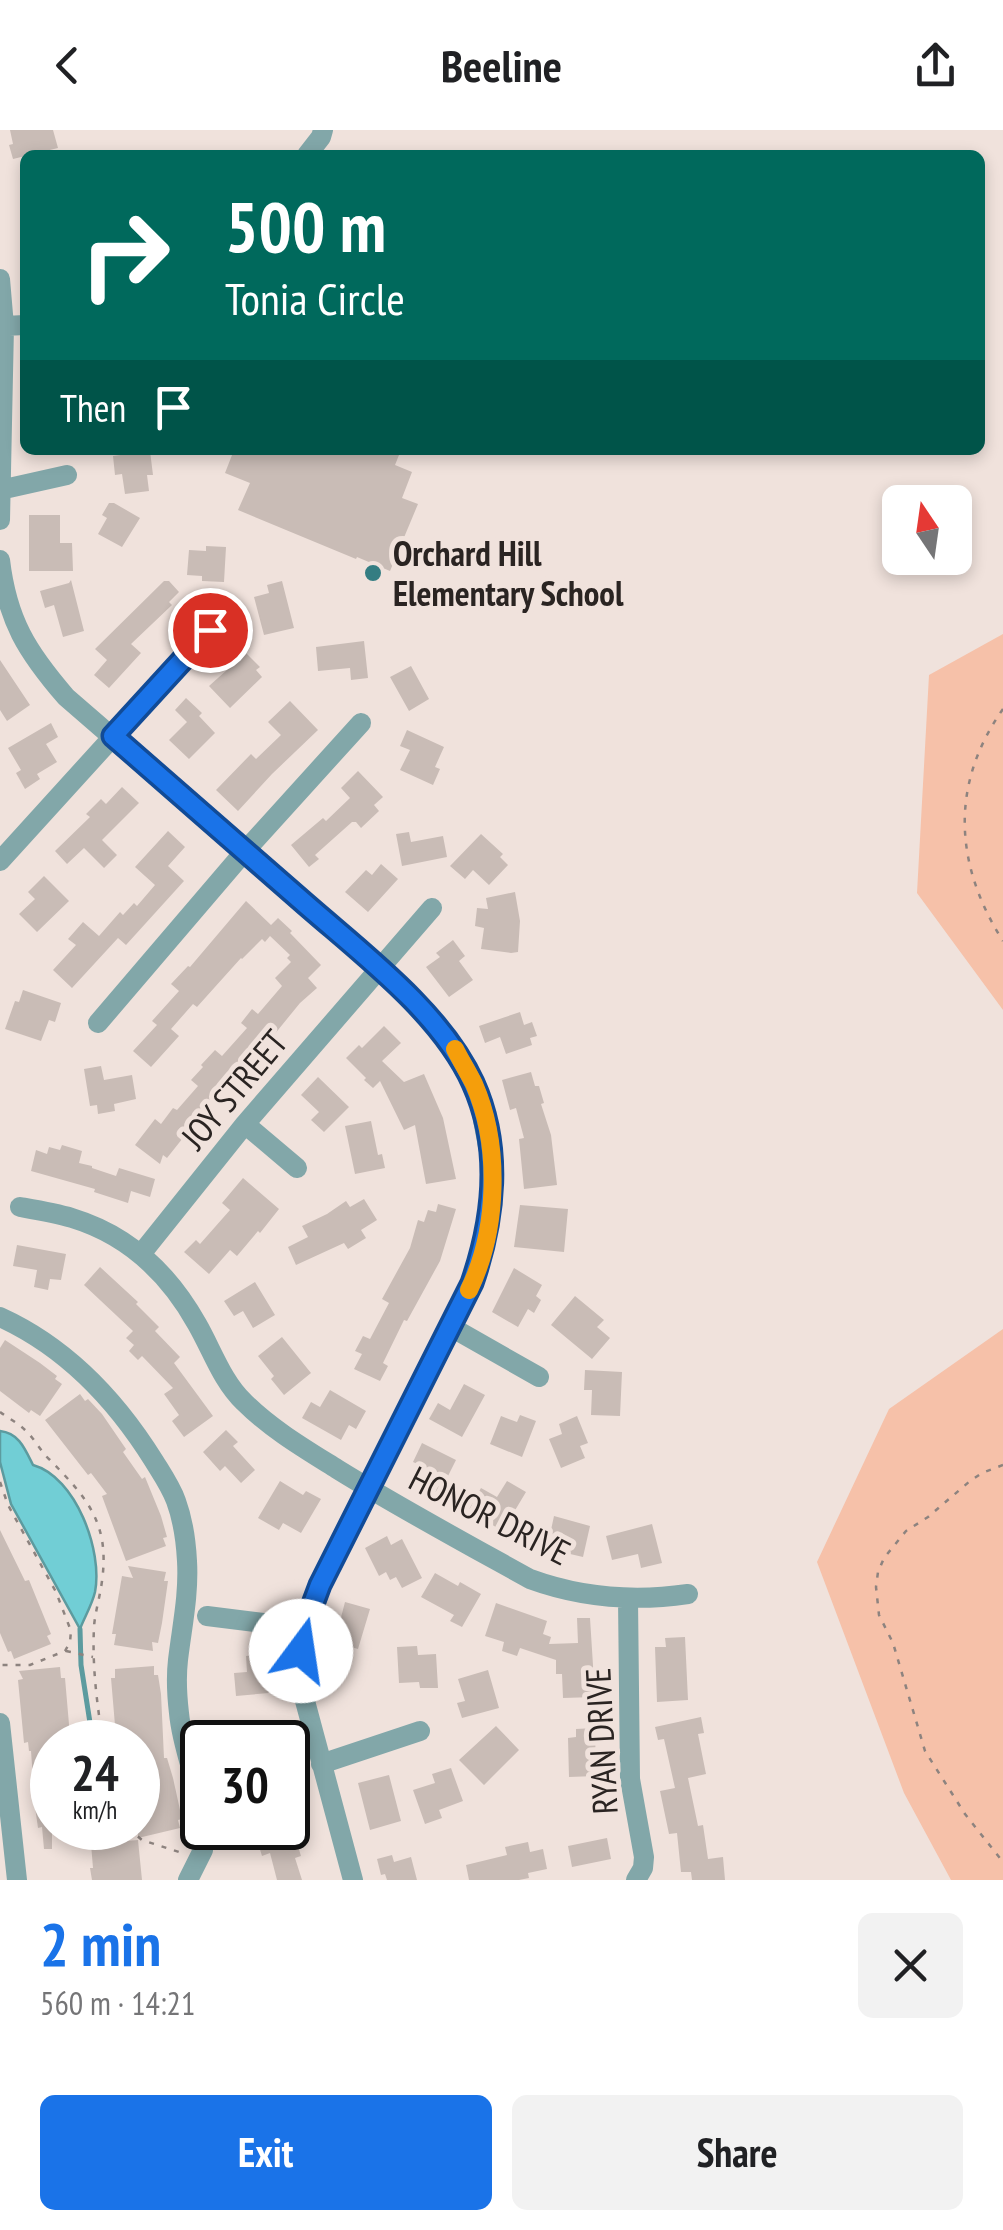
<!DOCTYPE html>
<html lang="en">
<head>
<meta charset="utf-8">
<style>
  :root { --surface:#fff; --page:#f2f2f2; --text:#202124; --muted:#757577; --accent:#1a73e8 }
  body { margin:0; font-family:"PT Sans Narrow",sans-serif; background:var(--page); color:var(--text); height:100vh; display:flex; flex-direction:column; font-size:38px; white-space:nowrap }
  * { box-sizing:border-box; margin:0 }
  p { font-size:32px; color:var(--muted) }
  .icon { flex:none; width:55px; height:55px; fill:none; stroke:currentColor; stroke-width:2; stroke-linecap:round; stroke-linejoin:round }
  .map { position:relative; height:1750px; overflow:hidden }
  .details { display:flex; flex-direction:column; background:var(--surface); flex:1 }
  .details>* { flex:none }
  .hud { position:absolute; left:20px; top:20px; width:965px; height:305px; border-radius:15px; box-shadow:0 5px 15px #0003; background:#00695c; color:#fff; overflow:hidden }
  .needle { width:65px; rotate:347deg }
  .fabs { position:absolute; left:882px; top:355px; display:grid; gap:20px }
  .fabs a { display:grid; place-items:center; width:90px; height:90px; border-radius:15px; background:var(--surface); box-shadow:0 5px 15px #0003; font-size:50px }
  .speed { position:absolute; left:30px; top:1590px; display:flex; gap:20px; font-size:50px; font-weight:700; text-align:center }
  .speed>* { display:grid; place-content:center; width:130px; height:130px; border-radius:50%; background:var(--surface); box-shadow:0 5px 15px #0003; line-height:1 }
  .speed small { font-size:25px; font-weight:400 }
  .speed .limit { border:5px solid #111; border-radius:15px; background:#fff; color:#111 }
  .pin { position:absolute; display:grid; place-items:center; width:85px; height:85px; color:#fff; margin:-42px; border:5px solid #fff; border-radius:50%; box-shadow:0 2px 10px #0007 }
  .me { position:absolute; width:110px; margin:-55px; rotate:14deg; stroke-linejoin:round; filter:drop-shadow(0 0 8px #0008) }
  .turn { display:flex; align-items:center; gap:35px; height:210px; padding:0 40px; font-size:45px }
  .turn .icon { width:130px; height:130px; stroke-width:2.5 }
  .turn b { display:block; font-size:70px; line-height:85px }
  .then { display:flex; align-items:center; height:95px; padding:0 40px; background:#0003; gap:20px; font-size:38px }
  .round { display:grid; place-items:center; flex:none; width:105px; height:105px; border-radius:15px; background:var(--page) }
  .headline { display:flex; align-items:center; justify-content:space-between; height:170px; padding:0 40px }
  h1 { font-size:60px; font-weight:800; line-height:75px; color:var(--accent) }
  .action { display:flex; gap:20px; margin-top:auto; padding:20px 40px }
  .action a { flex:1; height:115px; border-radius:15px; background:var(--accent); color:#fff; font-size:40px; font-weight:800; line-height:115px; text-align:center }
  .action a+a { background:var(--page); color:var(--text) }
  header { display:flex; justify-content:space-between; align-items:center; height:130px; padding:0 40px; background:var(--surface); font-size:45px; font-weight:800 }
  .map>svg:first-child { display:block }
  .green { fill:#f6c1a9 }
  .water { fill:#71ced5; stroke:#5c9b9f; stroke-width:2.5 }
  .lines { fill:none; stroke-linecap:round; stroke-linejoin:round }
  .stream { stroke:#5c9b9f; stroke-width:5 }
  .building { fill:#c9bcb6 }
  .path { stroke:#8d837f; stroke-width:2.5; stroke-dasharray:5 8; stroke-linecap:butt }
  .minor { stroke:#82a7a9; stroke-width:20 }
  .route-casing { stroke:#114b97; stroke-width:25 }
  .route { stroke:#1a73e8; stroke-width:18 }
  .slow { stroke:#f59e0b; stroke-width:18 }
  .poi-dot { fill:#347d82; stroke:#f0e2dc; stroke-width:4 }
  .labels { text-anchor:middle; dominant-baseline:central; stroke-width:10; stroke-linejoin:round; paint-order:stroke }
  .poi-label { font-size:35px; font-weight:bold; fill:#2a2422; stroke:#f0e2dc; text-anchor:start }
  .street-label { font-size:35px; fill:#2a2422; stroke:#f0e2dc }
</style>
</head>
<body>
<header><svg class="icon" aria-label="back" viewBox="0 0 24 24"><path d="M15 5l-7 7 7 7"/></svg>Beeline<svg class="icon" aria-label="share" viewBox="0 0 24 24"><path d="M12 15V3M7 8l5-5 5 5M5 13v7h14v-7"/></svg></header>
<div class="map">
<svg width="1003" height="1750" viewBox="0 0 1003 1750">
  <rect width="100%" height="100%" fill="#f0e2dc"/>
  <path class="green" d="M1003,504v376l-86,-117 12,-218z
    M1003,1199v551h-52l-47,-87 -87,-231 72,-153z"/>
  <path class="water" d="M0,1301c19,2 25,18 33,34 43,12 70,86 62,127 -3,13 -11,26 -15,37l-69,-125 -11,-42z"/>
  <g class="lines">
    <path class="stream" d="M80,1499l1,36 12,77"/>
  </g>
  <path class="building" d="M10,0h43l5,18 -45,11 -4,-14 4,-1z
    M234,320h167l-6,15 17,7 -10,26 16,6 -28,67 -33,-14 -1,2 -118,-49 12,-27 -25,-10z
    M150,321l3,24h-6l2,16 -24,3 -3,-20 -7,1 -2,-19z
    M109,373h5l26,15 -18,29 -24,-13 9,-16 -5,-3z
    M29,385h31v28h12l1,28h-44z
    M206,416l20,1 -2,35 -22,-1v-5l-15,-1 2,-25 17,1z
    M71,450l13,51 -21,6 -9,-32 -9,3 -5,-17 29,-8z
    M164,451h5l10,11 -10,10 3,3 -41,39 10,9 -32,35 -15,-13 13,-15 -12,-11z
    M282,451l12,47 -30,7 -10,-38 15,-4 -2,-8z
    M364,511l4,37 -17,2 -1,-12 -32,3 -2,-24z
    M246,523l14,14 -4,3 6,7 -32,31 -21,-22z
    M0,530l30,45 -23,16 -7,-11z
    M411,536l18,33 -20,12 -19,-34z
    M186,568l16,15 -3,3 16,17 -26,26 -20,-19 18,-18 -12,-12z
    M290,571l28,29 -46,44 -34,37 -22,-21 35,-36 5,5 25,-24 -13,-13z
    M51,593l7,14 -12,7 11,18 -20,12 3,5 -15,10 -9,-16 5,-3 -13,-22z
    M407,600l37,17 -9,20 5,2 -7,16 -33,-15 10,-20 -10,-4z
    M358,641l25,26 -9,8 5,6 -18,17 -5,-6h-4l-37,33 4,4 -10,8 -18,-22 32,-27 3,3 24,-23 -9,-10z
    M122,657l17,16 -37,37 15,15 -13,13 -20,-20 -17,16 -12,-13 35,-34 -4,-3 15,-15 5,5z
    M168,701l17,16 -17,19 16,15 -58,64 -8,-7 -46,50 -19,-18 23,-25 -8,-6 15,-17 16,14 21,-24 3,3 11,-12 3,3 18,-21 -20,-18z
    M409,702l2,10 32,-6 4,21 -45,9 -6,-32z
    M481,704l22,20 -3,3 8,8 -19,20 -16,-15 -8,9 -15,-13z
    M381,734l17,15 -30,33 -23,-20 21,-22 6,5z
    M44,746l25,25 -32,31 -18,-18 16,-15 -7,-7z
    M515,762l5,29 -2,31 -7,1 -30,-4 3,-21 -9,-2 2,-18 11,1 -2,-11z
    M246,771l25,24 7,-7 14,13 -2,2 31,32 -13,13 9,10 -17,15 -66,81 -5,-4 -37,42 2,2 -27,34 -4,-3 -3,9 -25,-19 20,-26 6,5 12,-16 4,2 21,-24 -7,-6 12,-13 -2,-2 14,-15 7,6 25,-28 -6,-5 11,-14 6,5 24,-28 -7,-8 16,-16 -4,-4 3,-3 -20,-19 -5,6 -3,-3 -20,20 -1,-1 -44,49 -4,-3 -22,25 8,7 -28,31 -18,-16 24,-26 -5,-4 27,-30 -8,-7 17,-18 2,1z
    M453,810l12,16 -6,5 14,19 -24,17 -23,-30 14,-10 -4,-4z
    M23,860l38,13 -6,19 -6,-2 -8,21 -36,-12 10,-28 4,1z
    M520,882l4,13 8,-3 5,14 -7,2 2,7 -26,9 -6,-17 -15,6 -6,-17z
    M384,896l17,17 -19,18 22,21 20,-8 19,44 13,61 -30,5 -11,-59 -11,5 -24,-49 -7,7 -9,-8 2,-2 -20,-20 13,-13 3,3z
    M101,936l3,14 28,-5 4,24 -22,5 1,7 -17,3 -1,-9 -7,1 -6,-37z
    M531,942l4,14h4l5,17 -3,1 10,31 6,50 -33,4 -5,-50 5,-1 -8,-30 -6,2 -8,-30z
    M318,947l31,30 -25,25 -13,-12 8,-8 -18,-17z
    M371,991l7,34 4,-1 3,14 -30,6 -10,-48z
    M62,1015l20,6 -3,12 13,3v2l24,8 3,-8 36,11 -5,18 -19,-6 -3,12 -34,-11 1,-3 -64,-18 5,-21 11,4 2,-7 11,3z
    M243,1048l36,31 -19,24 -2,-2 -21,25 -7,-6 -21,24 -25,-22 12,-12 4,4 30,-34 -8,-7z
    M364,1069l13,21 -16,10 5,8 -18,11 -4,-6 -48,22 -8,-18 20,-10 -6,-11 25,-12 19,-13 4,6z
    M438,1074l18,5 -16,52 -33,60 -3,-1 -21,43 5,3 -8,15 -26,-12 8,-15 -7,-3 8,-15 7,3 19,-36 -7,-4 28,-51 8,-28 6,2 4,-12 8,2z
    M520,1075l48,4 -4,43 -50,-5z
    M17,1115l49,9 -5,26 -11,-1 -2,11 -14,-3 3,-17 -24,-4z
    M100,1137l38,35 -2,2 23,23 -4,4 25,26 -6,6 39,53 -29,21 -12,-16 7,-6 -15,-21 9,-6 -31,-32 -4,4 -9,-9 5,-6 -8,-7 7,-7 -49,-46z
    M514,1138l28,17 -6,11 5,4 -7,13 -6,-4 -10,18 -26,-15z
    M255,1152l20,33 -22,13 -10,-17 -9,5 -10,-15z
    M575,1166l29,24 -7,7 13,11 -18,21 -41,-34z
    M282,1207l29,36 -27,22 -13,-16 3,-3 -16,-20z
    M5,1210l35,23 17,13 -2,3 7,5 -22,32 -9,-6 -2,3 -29,-22v-43z
    M585,1240l37,2 -2,44 -29,-1 1,-25h-8z
    M464,1254l21,11 -23,42 -33,-18 9,-16 12,7z
    M330,1260l36,21 -10,18 -7,-4 -8,15 -39,-22 9,-16 9,5z
    M80,1264l5,7 3,-2 14,15 24,35 -3,3 19,27 3,-2 16,39 6,21 -4,1 3,8 -40,15 -24,-65 5,-2 -16,-21 -3,2 -43,-55z
    M520,1285l16,6 -14,36 -32,-13 11,-28 16,6z
    M577,1286l11,27 -8,3 5,12 -24,10 -12,-29 13,-5 -3,-10z
    M226,1300l12,12 -5,4 22,24 -14,13 -16,-17 -5,5 -17,-19z
    M422,1313l34,17 -18,36 -25,-13 9,-17 -9,-4z
    M280,1351l23,14 3,-4 15,8 -20,34 -18,-10 -4,7 -21,-12z
    M507,1351l19,11 -12,20 12,7 -11,19 -47,-27 13,-23 16,9z
    M554,1386l36,10 -7,31 -47,-11 4,-18 11,2z
    M652,1394l10,39 -21,5 -3,-14 -26,6 -6,-24z
    M0,1400l25,51 4,-1 22,54 -4,2 4,8 -37,15 -3,-8 -3,1 -8,-19z
    M387,1406l4,9 11,-6 20,39 -20,10 -6,-11 -6,3 -4,-8 -7,4 -14,-28z
    M128,1436l38,6 -2,9h4l-6,42 -4,20 -6,-1 1,9 -39,-6 2,-11h-4l10,-58 11,2z
    M435,1443l23,13 2,-4 21,12 -19,33 -12,-6 4,-6 -33,-18z
    M345,1472l25,7 -12,40 -18,-5 4,-14 -6,-1z
    M496,1473l51,18 -4,13 8,3 -2,7 29,-1 -1,-25h13l5,79 -32,1 -1,-24h-6v-14l-36,-12 -3,8 -15,-5 2,-9 -19,-6z
    M685,1507l3,63 -31,2 -2,-55h11l-1,-9z
    M417,1516l1,9 18,-1 2,34h-18l-1,-6 -20,1 -2,-36z
    M265,1524l4,39 -33,3 -2,-23 13,-1 -1,-16z
    M154,1536v9h4l3,19 3,64h3l6,20 9,41 -4,1 2,8 -42,10v-96h-18v-5h-4l-5,-59h4v-9z
    M60,1537l1,11h4l5,58 -4,1 1,5h-15v107h-8l-2,-22 -4,1 -3,-21 -4,-56h-2l-1,-9 -4,1 -6,-63 5,-1 -4,-8z
    M488,1540l11,38 -37,10 -5,-15 8,-2 -7,-22z
    M701,1587l3,16 -6,1 8,40 -18,4 10,48 5,-1 5,34 15,-2 2,23h-33l-1,-8h-10l-4,-39 -8,1 -9,-43 15,-3 -11,-49 -6,1 -3,-13z
    M496,1596l23,24 -35,35 -25,-25z
    M595,1598l1,48 -27,1 -1,-39 8,-1v-8z
    M451,1638l12,33 -24,9 3,8 -17,6 -12,-34 22,-7 -3,-9z
    M389,1645l12,46 -31,9 -12,-47z
    M298,1681l6,20 -10,2 7,23 -6,2 7,22h-25l-7,-27 -8,3 -4,-13 9,-3 -4,-12h25v-14z
    M607,1708l4,21 -39,8 -4,-21z
    M138,1710l4,40h-50l-2,-12h3l-2,-24z
    M528,1712l2,10 13,-3 4,20 -19,4 1,5 -10,2h-50l-3,-15 41,-10 -2,-8z
    M392,1725l2,7 17,-5 6,23h-30l-2,-6 -4,1 -4,-16z"/>
  <g class="lines">
    <path class="path" d="M1003,579c-53,75 -49,155 0,232
      M0,1282c8,6 18,11 25,18 10,9 15,21 25,30 37,38 60,63 52,121 -2,16 -7,31 -8,46 -2,39 3,77 9,115
      M1003,1335l-21,8 -12,8 -42,36 -22,14 -22,27 -6,14 -2,15 3,28 14,28 32,108 40,63 38,48
      M0,1352l8,23 48,87 15,39 -1,11 -5,9 -35,14h-30
      M66,1521l27,6
      M128,1698l14,12 37,12"/>
    <path class="minor" d="M307,25l14,-18 2,-7
      M0,149l4,47 -4,194
      M4,196l21,-1
      M0,360l67,-15
      M0,430c7,60 27,92 66,137l314,272 73,76 21,39 6,20 13,69 -4,50 -5,26 -12,34 -21,44 -84,161 -46,97 -17,43 -3,23 4,50 48,179
      M0,731l210,-231
      M98,893l147,-172 116,-128
      M245,994l52,44
      M20,1077c17,3 35,6 52,11 56,17 97,56 125,106 15,26 25,57 47,78 27,27 61,47 93,67 63,39 128,74 193,110 52,19 103,23 158,15
      M141,1124l104,-130 187,-216
      M0,1187c66,30 116,83 154,144 8,13 17,26 22,40 7,19 10,41 11,60 2,34 -5,65 -9,99 -2,17 -1,36 1,53 3,34 17,64 23,97
      M451,1197l88,50
      M628,1469l2,180 14,78 -1,11 -7,12
      M207,1486l97,12
      M0,1593l17,157
      M321,1634l99,-33
      M188,1750l15,-30 2,-22"/>
  </g>
  <g class="lines">
    <defs>
      <path id="route" d="M210,500l-97,106c63,55 126,110 189,165 58,51 139,111 171,182 29,64 21,136 -1,200l-152,302 -16,43 -3,23"/>
    </defs>
    <use href="#route" class="route-casing"/>
    <use href="#route" class="route"/>
    <path class="slow" d="M455,919c6,12 13,23 19,35 27,62 24,146 -5,206"/>
  </g>
  <circle class="poi-dot" cx="373" cy="443" r="10"/>
  <g class="labels">
    <g class="poi-label">
      <text x="393" y="423">Orchard Hill<tspan x="393" dy="40">Elementary School</tspan></text>
    </g>
    <g class="street-label">
      <text transform="translate(234 959) rotate(-50)">JOY STREET</text>
      <text transform="translate(490 1385) rotate(27)">HONOR DRIVE</text>
      <text transform="translate(601 1611) rotate(-93)">RYAN DRIVE</text>
    </g>
  </g>
</svg>
<div class="fabs">
<a><svg class="needle" viewBox="-14 -14 28 28"><path d="M0-13l5 13h-10z" fill="#e53935"/><path d="M0 13l5-13h-10z" fill="#757577"/></svg></a>
</div>
<div class="speed"><div>24<small>km/h</small></div><div class="limit">30</div></div>
<div class="pin" style="left:210px;top:500px;background:#d93025"><svg class="icon" aria-label="arrive" viewBox="0 0 24 24"><path d="M6 21V4h12l-3 4 3 4H6"/></svg></div>
<svg class="me" style="left:301px;top:1521px" viewBox="-20 -20 40 40"><circle r="19" fill="#fff"/><path d="M0-13L10 11 0 6-10 11z" fill="#1a73e8"/></svg>
<div class="hud">
<div class="turn"><svg class="icon" aria-label="right" viewBox="0 0 24 24"><path d="M7 20v-9h11M14 6l5 5-5 5"/></svg><div><b>500 m</b>Tonia Circle</div></div>
<div class="then">Then<svg class="icon" aria-label="arrive" viewBox="0 0 24 24"><path d="M6 21V4h12l-3 4 3 4H6"/></svg></div>
</div>
</div>
<section class="details">
<div class="headline"><div><h1>2 min</h1><p>560 m · 14:21</p></div><a class="round"><svg class="icon" aria-label="close" viewBox="0 0 24 24"><path d="M6 6l12 12M18 6L6 18"/></svg></a></div>
<div class="action"><a>Exit</a><a>Share</a></div>
</section>
</body>
</html>
